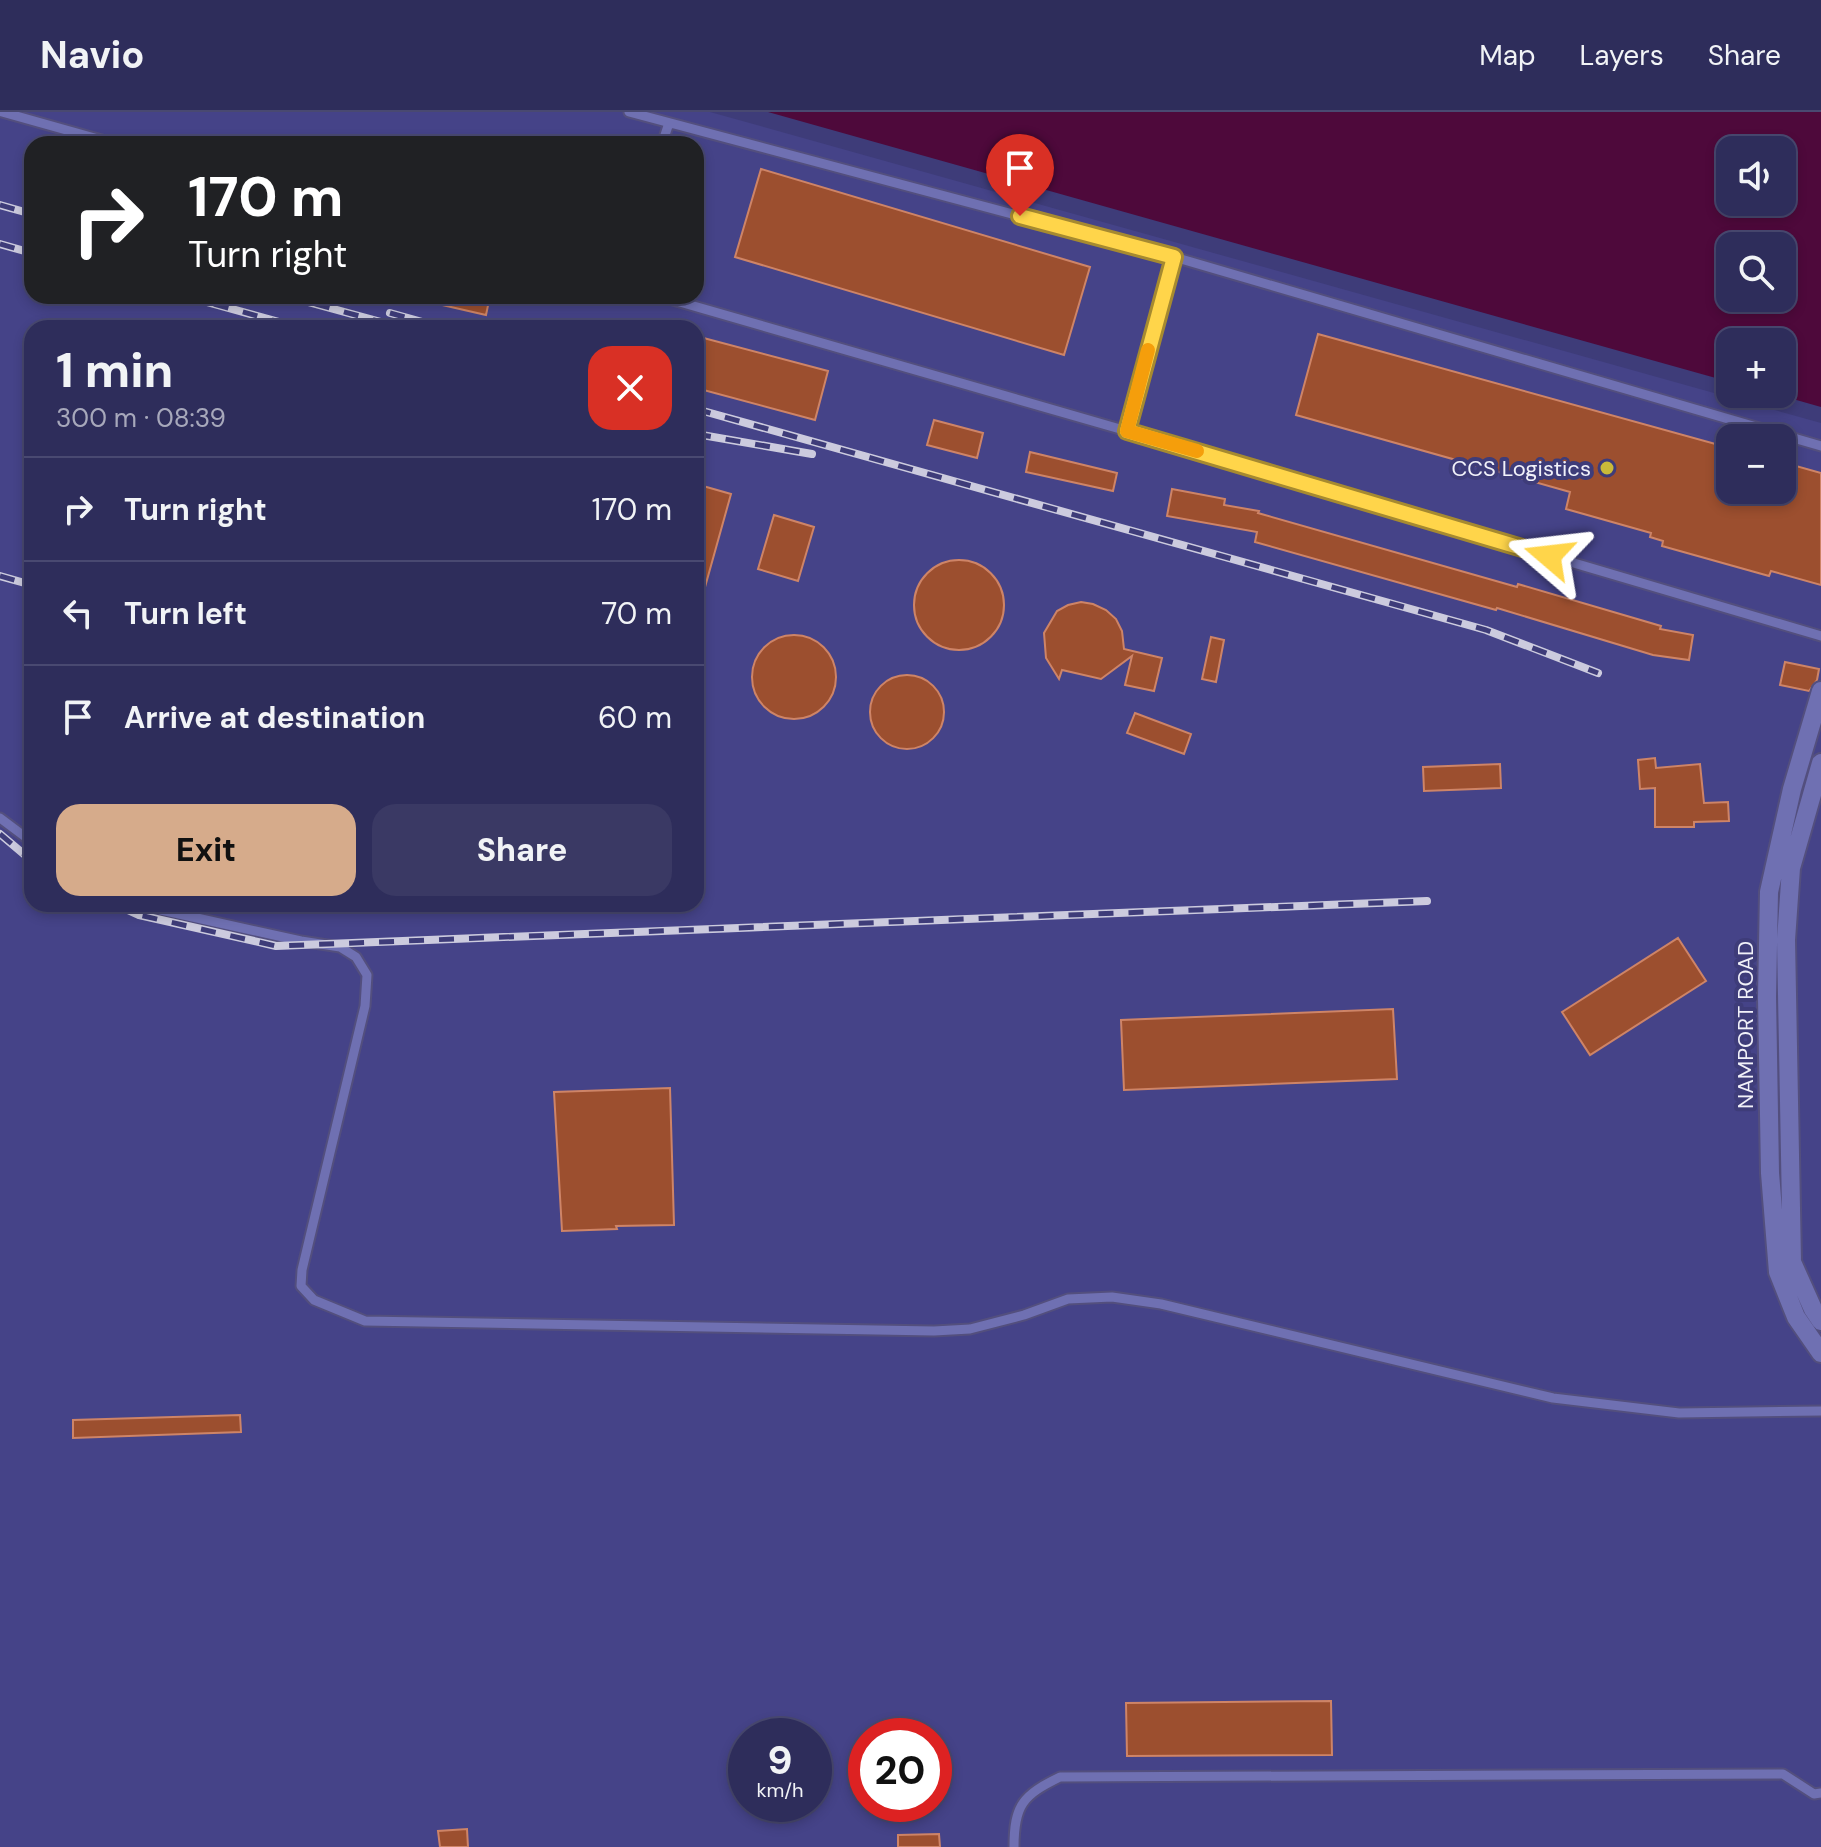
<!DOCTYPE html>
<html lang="en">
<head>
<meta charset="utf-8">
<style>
  :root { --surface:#2e2d5b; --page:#3a3964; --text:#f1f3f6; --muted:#a7a8bb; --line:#494971; --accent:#d6ab8b }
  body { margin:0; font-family:"DM Sans",sans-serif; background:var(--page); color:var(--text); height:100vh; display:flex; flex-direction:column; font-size:30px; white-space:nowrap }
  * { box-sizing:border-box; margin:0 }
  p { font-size:26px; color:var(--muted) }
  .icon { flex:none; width:44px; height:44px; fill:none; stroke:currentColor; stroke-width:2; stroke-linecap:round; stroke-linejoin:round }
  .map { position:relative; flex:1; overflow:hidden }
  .details { position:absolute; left:24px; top:208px; width:680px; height:592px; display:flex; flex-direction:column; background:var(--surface); border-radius:24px; box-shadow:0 4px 12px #0003,0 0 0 2px var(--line) }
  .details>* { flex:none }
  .top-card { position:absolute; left:24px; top:24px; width:680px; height:168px; border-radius:24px; box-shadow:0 4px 12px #0003,0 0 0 2px var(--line); background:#202124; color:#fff; overflow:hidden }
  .controls { position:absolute; left:1716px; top:24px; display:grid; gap:16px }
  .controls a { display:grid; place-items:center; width:80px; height:80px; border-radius:16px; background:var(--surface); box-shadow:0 4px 12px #0003,0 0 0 2px var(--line); font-size:40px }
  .speed { position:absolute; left:728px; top:1606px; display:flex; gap:16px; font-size:40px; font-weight:700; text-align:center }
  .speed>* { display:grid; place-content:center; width:104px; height:104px; border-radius:50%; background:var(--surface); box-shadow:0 4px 12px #0003,0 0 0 2px var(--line); line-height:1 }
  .speed small { font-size:20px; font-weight:400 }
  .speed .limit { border:12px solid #d22; background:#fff; color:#111 }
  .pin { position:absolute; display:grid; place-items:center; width:68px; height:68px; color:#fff; margin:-82px -34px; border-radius:50% 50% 50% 0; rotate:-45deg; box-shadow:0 0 8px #0007 }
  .pin .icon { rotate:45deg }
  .me { position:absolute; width:88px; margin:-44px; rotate:287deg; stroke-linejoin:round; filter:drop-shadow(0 0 6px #0008) }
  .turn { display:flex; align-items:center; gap:28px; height:168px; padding:0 32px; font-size:36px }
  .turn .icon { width:104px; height:104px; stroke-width:2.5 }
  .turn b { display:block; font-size:56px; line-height:68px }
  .round { display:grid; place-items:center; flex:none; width:84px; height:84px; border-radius:24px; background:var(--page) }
  .summary { display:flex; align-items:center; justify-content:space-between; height:136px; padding:0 32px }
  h1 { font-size:48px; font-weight:800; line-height:60px }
  .button { display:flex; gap:16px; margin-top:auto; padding:16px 32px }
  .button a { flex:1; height:92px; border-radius:24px; background:var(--accent); color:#111; font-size:32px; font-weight:800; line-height:92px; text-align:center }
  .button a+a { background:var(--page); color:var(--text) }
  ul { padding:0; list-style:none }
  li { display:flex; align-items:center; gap:24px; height:104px; padding:0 32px; border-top:2px solid var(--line) }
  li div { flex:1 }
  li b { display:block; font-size:30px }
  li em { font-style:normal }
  header { display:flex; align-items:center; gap:48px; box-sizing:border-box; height:112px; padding:0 40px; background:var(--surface); border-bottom:2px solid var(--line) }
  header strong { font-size:38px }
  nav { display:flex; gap:44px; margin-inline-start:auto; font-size:28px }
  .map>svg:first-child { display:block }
  .built { fill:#454388; fill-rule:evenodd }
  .water { fill:#4e093b; fill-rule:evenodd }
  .building { fill:#9c4f2f; stroke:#ce8467; stroke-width:2 }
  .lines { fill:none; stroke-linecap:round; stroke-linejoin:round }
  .lane-casing { stroke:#534f7e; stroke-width:13 }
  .street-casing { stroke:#534f7e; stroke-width:22 }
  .lane { stroke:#6f70b2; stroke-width:9 }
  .street { stroke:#6f70b2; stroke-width:18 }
  .rail-casing { stroke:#cccbde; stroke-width:8 }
  .rail { stroke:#3e3c79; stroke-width:5; stroke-dasharray:15; stroke-linecap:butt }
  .route-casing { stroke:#a68a30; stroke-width:20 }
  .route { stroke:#ffd54a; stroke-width:14 }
  .slow { stroke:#f59e0b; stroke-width:14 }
  .poi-dot { fill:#caba39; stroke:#3e3c79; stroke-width:3 }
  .labels { text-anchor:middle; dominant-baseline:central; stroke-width:8; stroke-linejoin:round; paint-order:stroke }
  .poi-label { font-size:22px; fill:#f1f1f9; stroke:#3e3c79; text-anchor:end }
  .street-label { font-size:22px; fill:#f1f1f9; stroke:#3e3c79 }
</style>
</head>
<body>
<header>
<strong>Navio</strong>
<nav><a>Map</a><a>Layers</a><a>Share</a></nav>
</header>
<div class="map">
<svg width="1821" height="1735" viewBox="0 0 1821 1735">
  <rect width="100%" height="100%" fill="#3e3c79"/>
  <path class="built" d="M0,0h710l1111,311v1424h-1821zM32,32h664v152h-664zM32,216h664v576h-664zM1730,326h52v52h-52zM746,1624h68v68h-68zM866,1624h68v68h-68z"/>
  <path class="water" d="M768,0h1053v295l-46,-13h7v-52h-52v40zM1730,38h52v52h-52zM1730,134h52v52h-52z"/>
  <path class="building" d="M761,57l329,98 -26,88 -329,-98z
    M430,184h60l-4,19 -57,-13z
    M1318,222l412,114v42h52v-28l39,11v112l-50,-14 -2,5 -107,-30 1,-5 -13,-4 1,-4 -85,-24 4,-17 -274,-77z
    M696,224l132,35 -13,49 -119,-32z
    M934,308l49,13 -6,25 -50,-13z
    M1030,340l87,21 -4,18 -87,-19z
    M696,372l35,10 -31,111 -4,-1z
    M1172,377l53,10 -1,6 35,6 -1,2 259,74 1,-3 143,42 -1,3 33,6 -4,25 -36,-5 -156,-47 -1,2 -241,-68 2,-10 -90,-16z
    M774,403l40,12 -16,54 -40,-12z
    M914 493a45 45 0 1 1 90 0a45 45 0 1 1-90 0Z
    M1081,490l12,2 13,6 10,9 6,12 2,18 38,9 -8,33 -29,-6 7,-29 -31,23 -39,-9 -3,9 -13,-21 -2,-25 13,-22 11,-6z
    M752 565a42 42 0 1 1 84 0a42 42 0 1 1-84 0Z
    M1211,525l13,3 -8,42 -14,-3z
    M1785,550l34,7 -2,11 -8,11 -29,-6z
    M870 600a37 37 0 1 1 74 0a37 37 0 1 1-74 0Z
    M1135,601l56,21 -7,20 -57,-21z
    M1655,646l1,10 44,-4 4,39 24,-1 1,19 -35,1v5h-39v-39l-15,1 -2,-29z
    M1500,652l1,24 -77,3 -1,-24z
    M1678,826l28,43 -116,74 -28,-43z
    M1393,897l4,70 -273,11 -3,-70z
    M670,976l4,137 -58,1 1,3 -55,2 -8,-139z
    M240,1303l1,17 -168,6v-18z
    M1331,1589l1,54 -205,1 -1,-53z
    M467,1717l1,18h-28l-2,-16z
    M939,1722l1,13h-42v-12z"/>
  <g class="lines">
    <defs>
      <path id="lane" d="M2,0l114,32
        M629,0l545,145 647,189
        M662,32l7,-21
        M659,184l468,135 694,205
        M1127,319l47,-174
        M0,706l32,24
        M146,792l15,6 140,31 39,6 16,10 11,18 -2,31 -63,264 -1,16 13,14 51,21 569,10 36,-2 54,-14 44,-16 44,-2 49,7 392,94 126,15 142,-2
        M1014,1735c0,-42 9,-52 46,-70l723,-3 31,20 7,-1"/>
      <path id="street" d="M1821,579l-29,98 -23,103 -2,105 3,176 8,99 18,45 25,36
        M1821,651l-30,105 -5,72 6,322 21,47 8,12"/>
    </defs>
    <use href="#lane" class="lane-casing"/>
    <use href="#street" class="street-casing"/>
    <use href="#lane" class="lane"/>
    <use href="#street" class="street"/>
    <defs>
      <path id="rail" d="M0,93l32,9
        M0,132l32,9
        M185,184l116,32
        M286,184l117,32
        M390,201l54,15
        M696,297l790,221 112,43
        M696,322l116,20
        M0,464l32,9
        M0,722l32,27
        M115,792l24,11 137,31 1151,-45"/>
    </defs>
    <use href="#rail" class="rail-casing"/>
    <use href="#rail" class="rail"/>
  </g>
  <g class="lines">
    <defs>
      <path id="route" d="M1020,104l154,41 -47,174 422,125"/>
    </defs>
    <use href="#route" class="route-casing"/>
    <use href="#route" class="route"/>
    <path class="slow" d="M1148,238l-21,81 70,20"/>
  </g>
  <circle class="poi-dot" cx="1607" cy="356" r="8"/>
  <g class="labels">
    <g class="poi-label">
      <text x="1591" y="356">CCS Logistics</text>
    </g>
    <g class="street-label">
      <text transform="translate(1745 913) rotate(-90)">NAMPORT ROAD</text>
    </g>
  </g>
</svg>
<div class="controls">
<a><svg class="icon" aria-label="sound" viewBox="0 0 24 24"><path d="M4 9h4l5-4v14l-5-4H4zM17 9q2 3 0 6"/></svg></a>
<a><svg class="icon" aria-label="search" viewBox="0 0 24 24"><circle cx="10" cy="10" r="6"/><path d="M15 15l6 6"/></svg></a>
<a>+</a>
<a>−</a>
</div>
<div class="speed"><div>9<small>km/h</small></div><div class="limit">20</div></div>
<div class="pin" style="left:1020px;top:104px;background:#d93025"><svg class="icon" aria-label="arrive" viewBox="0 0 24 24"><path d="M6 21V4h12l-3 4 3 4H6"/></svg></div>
<svg class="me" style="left:1549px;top:444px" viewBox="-20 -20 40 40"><path d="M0-17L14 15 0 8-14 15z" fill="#ffd54a" stroke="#fff" stroke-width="4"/></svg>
<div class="top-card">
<div class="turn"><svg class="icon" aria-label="right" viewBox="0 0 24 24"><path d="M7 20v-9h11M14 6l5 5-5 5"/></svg><div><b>170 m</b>Turn right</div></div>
</div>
<section class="details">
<div class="summary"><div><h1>1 min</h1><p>300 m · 08:39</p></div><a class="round" style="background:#d93025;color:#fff"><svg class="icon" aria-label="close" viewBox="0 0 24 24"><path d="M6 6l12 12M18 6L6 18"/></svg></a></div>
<ul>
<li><svg class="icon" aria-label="right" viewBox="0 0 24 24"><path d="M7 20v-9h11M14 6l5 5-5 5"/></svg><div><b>Turn right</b></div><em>170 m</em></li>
<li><svg class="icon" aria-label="left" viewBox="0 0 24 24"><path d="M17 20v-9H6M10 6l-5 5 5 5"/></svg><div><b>Turn left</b></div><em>70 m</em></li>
<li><svg class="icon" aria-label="arrive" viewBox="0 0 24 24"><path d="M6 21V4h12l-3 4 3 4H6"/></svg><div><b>Arrive at destination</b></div><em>60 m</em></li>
</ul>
<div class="button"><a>Exit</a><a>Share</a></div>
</section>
</div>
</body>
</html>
